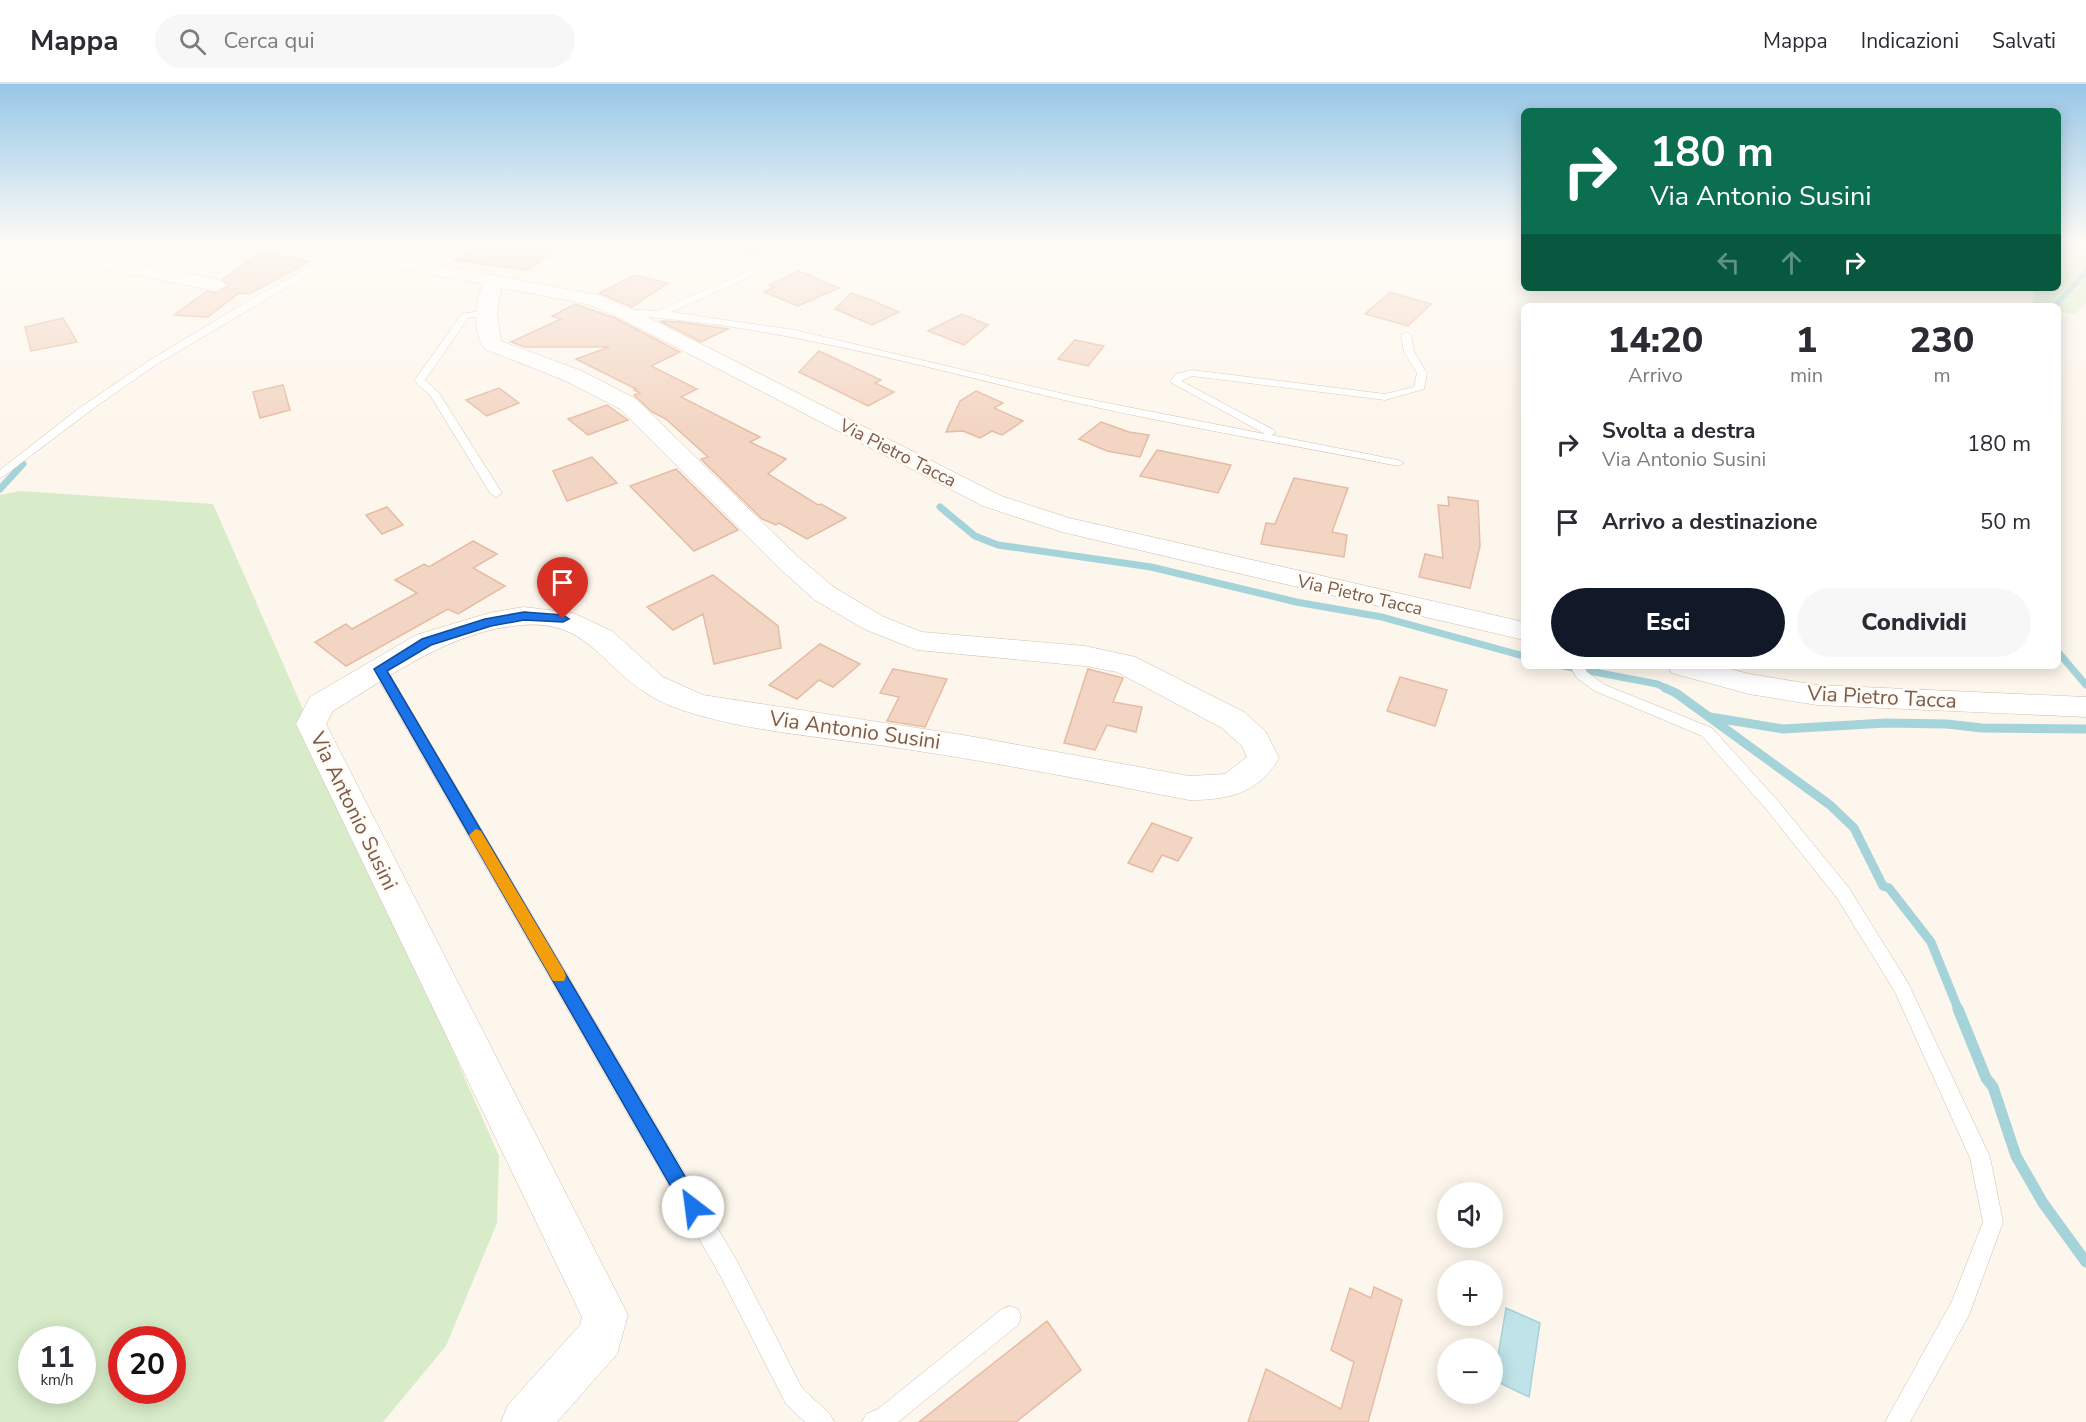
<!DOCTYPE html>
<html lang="it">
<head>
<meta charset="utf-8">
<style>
  :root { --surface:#fff; --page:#f7f7f7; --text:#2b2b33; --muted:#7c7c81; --line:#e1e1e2; --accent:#111827 }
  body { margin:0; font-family:"Nunito Sans",sans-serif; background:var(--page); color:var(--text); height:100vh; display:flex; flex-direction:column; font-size:22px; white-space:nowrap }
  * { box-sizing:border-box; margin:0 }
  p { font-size:20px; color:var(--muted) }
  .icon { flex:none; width:33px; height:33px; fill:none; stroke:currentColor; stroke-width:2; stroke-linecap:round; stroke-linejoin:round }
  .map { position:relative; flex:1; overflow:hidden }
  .panel { position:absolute; left:1521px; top:219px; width:540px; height:366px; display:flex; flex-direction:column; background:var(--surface); border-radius:9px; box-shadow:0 3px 15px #0003 }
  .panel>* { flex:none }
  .guide { position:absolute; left:1521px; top:24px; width:540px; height:183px; border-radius:9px; box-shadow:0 3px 15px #0003; background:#0b6e4f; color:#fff; overflow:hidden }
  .controls { position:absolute; left:1437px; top:1098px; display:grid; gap:12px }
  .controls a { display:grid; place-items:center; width:66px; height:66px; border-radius:50%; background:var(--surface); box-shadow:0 3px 15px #0003; font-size:30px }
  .speed { position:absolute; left:18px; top:1242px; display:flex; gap:12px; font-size:30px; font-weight:700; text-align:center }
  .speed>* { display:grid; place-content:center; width:78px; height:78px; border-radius:50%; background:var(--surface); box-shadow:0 3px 15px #0003; line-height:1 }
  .speed small { font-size:15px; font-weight:400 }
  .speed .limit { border:9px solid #d22; background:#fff; color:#111 }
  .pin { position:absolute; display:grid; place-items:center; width:51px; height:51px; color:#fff; margin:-62px -26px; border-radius:50% 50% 50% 0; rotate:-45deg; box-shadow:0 0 6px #0007 }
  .pin .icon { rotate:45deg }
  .me { position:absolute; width:66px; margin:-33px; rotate:330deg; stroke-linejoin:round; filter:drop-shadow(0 0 4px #0008) }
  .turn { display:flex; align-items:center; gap:21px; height:126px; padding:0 30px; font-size:27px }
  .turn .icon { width:78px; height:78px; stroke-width:2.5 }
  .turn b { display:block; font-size:42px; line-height:51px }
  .lanes { display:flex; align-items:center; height:57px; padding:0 30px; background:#0003; justify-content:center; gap:30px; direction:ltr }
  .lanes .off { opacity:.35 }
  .eta { display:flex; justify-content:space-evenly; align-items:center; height:102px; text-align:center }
  .eta b { font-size:36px; font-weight:800; line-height:42px }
  .action { display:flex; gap:12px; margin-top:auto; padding:12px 30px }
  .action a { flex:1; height:69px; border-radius:36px; background:var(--accent); color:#fff; font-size:24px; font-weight:800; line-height:69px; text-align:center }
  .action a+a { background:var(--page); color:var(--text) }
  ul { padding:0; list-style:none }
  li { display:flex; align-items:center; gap:18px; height:78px; padding:0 30px }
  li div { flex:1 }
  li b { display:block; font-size:22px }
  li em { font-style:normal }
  header { display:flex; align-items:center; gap:36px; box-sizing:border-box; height:84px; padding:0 30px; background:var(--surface); border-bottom:2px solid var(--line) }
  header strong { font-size:28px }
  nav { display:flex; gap:33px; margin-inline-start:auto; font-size:21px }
  .search { width:420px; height:54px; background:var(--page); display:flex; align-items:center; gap:15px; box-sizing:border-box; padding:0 21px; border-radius:33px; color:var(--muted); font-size:22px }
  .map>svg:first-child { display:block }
  .green { fill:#d8ecc9; fill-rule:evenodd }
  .water { fill:#bfe3e8; stroke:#a5d3da; stroke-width:1.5 }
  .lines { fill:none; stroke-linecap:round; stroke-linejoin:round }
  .stream-far3 { stroke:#a5d3da; stroke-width:5 }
  .stream-far2 { stroke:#a5d3da; stroke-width:7 }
  .stream-far1 { stroke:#a5d3da; stroke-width:9 }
  .stream { stroke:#a5d3da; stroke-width:11 }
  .building { fill:#f3d5c3; stroke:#e6bba3; stroke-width:1.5 }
  .service-casing { stroke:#d1beb0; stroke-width:1 }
  .minor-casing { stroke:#d1beb0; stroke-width:1 }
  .service { fill:#fff; fill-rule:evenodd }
  .minor { fill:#fff; fill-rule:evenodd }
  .route { fill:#1a73e8; stroke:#114b97; stroke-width:1.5 }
  .slow { fill:#f59e0b }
  .labels { text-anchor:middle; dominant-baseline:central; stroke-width:5; stroke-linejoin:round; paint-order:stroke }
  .far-street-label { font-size:18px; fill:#7a5c4d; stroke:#fffaf3 }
  .street-label { font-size:21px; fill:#7a5c4d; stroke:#fffaf3 }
</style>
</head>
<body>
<header>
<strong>Mappa</strong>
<div class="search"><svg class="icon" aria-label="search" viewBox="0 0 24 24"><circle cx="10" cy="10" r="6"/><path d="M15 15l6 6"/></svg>Cerca qui</div>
<nav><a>Mappa</a><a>Indicazioni</a><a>Salvati</a></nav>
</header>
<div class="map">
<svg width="2086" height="1338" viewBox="0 0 2086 1338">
  <rect width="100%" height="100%" fill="#fdf6ec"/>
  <path class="green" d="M678,158h108l-31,15z
    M2063,158h23v61l-11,11 -17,-3v-5h-26l3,-18h23v-39z
    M20,407l193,13 286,652 -2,67 -51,123 -63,76h-383v-927zM32,1256h50v50h-50zM122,1256h50v50h-50z"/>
  <path class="water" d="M1506,1224l34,15 -11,74 -35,-17z"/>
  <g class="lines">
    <path class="stream-far3" d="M781,166l19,-8
      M2055,222l31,-34"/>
    <path class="stream-far2" d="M0,405l23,-25
      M940,423l35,29 23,9 153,22 145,35 86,15 142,39
      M2058,568l28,33
      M1563,582l94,18 11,5"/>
    <path class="stream-far1" d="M1665,604l11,5 154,112 24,23 29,58 6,2 42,54 28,69
      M1710,633l73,12 103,-6 61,1 35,4 104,1"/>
    <path class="stream" d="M1958,925l28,69 7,9 23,69 27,47 43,59"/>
  </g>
  <path class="building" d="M484,158h22l51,8 -30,20 -73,-10z
    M261,168l49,9 -61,33 -10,-1 -31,24 -34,-2 33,-24 10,2 10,-6 1,-3 -6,-4z
    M799,187l40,17 -41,18 -34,-14 10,-5 -5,-2z
    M635,191l33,8 -36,24 -33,-14z
    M1390,208l41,12 -23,22 -43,-12z
    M851,209l20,7 28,12 -27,13 -37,-16z
    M575,220l40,14 65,34 -29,14 46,23 -16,8 79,40 -10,5 36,17 -18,15 50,31 3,-1 25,14 -39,21 -28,-16 -3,2 -14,-6 -61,-60 7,-2 -42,-38 -14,-7 -18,-17 6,-2 -6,-3 2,-1 -60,-30 33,-12h-84l-14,-5 50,-23 -9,-3z
    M962,230l26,11 -24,20 -36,-14z
    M63,234l14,24 -46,9 -6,-24z
    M660,237l20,1 48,7 -27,13z
    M1075,256l29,6 -16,20 -30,-7z
    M819,267l62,29 -6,3 19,9 -26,14 -69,-34z
    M283,301l7,25 -30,8 -7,-26z
    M499,304l20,15 -32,13 -21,-16z
    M976,307l27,12 -9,5 29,13 -21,14 -10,-4 -12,7 -17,-7 -17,1 14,-31z
    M607,321l21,15 -40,15 -20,-16z
    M1101,338l28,10 20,3 -9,22 -33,-6 -28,-12z
    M1157,366l74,15 -13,28 -78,-17z
    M592,373l25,26 -50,18 -14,-30z
    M676,385l62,61 -44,21 -64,-65z
    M1294,394l54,10 -16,44 15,3 -3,22 -83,-13 5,-21 9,1z
    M1448,413l30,4 2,45 -10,42 -51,-11 6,-23 18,4 -5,-53 11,1z
    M387,423l16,18 -21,9 -16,-19z
    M473,457l24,13 -24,14 32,18 -47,28 -10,-5 -102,57 -31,-24 31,-18 6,5 65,-36 -22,-13 29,-16 5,3z
    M713,491l65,51 3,22 -67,16 -11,-50 -30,16 -26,-23z
    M820,560l40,20 -27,23 -14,-7 -22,19 -28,-14z
    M893,585l54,10 -22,48 -38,-6 12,-24 -19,-4z
    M1088,585l35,9 -10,24 29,5 -6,25 -29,-7 -12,25 -31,-7z
    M1400,593l47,13 -12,36 -48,-15z
    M1152,739l40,15 -14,23 -16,-6 -10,17 -24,-9z
    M1374,1203l28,13 -34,122h-120l18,-53 75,40 13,-47 -23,-12 19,-62 21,10z
    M1047,1237l34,49 -65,52h-97z"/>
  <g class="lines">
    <defs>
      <path id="service" d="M817,158h11l-157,70 124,18 282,67 188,37 -95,-52 6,-8 16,-4 193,24 29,-7 3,-14 -13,-21 -3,-17 5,-3 5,3 3,17 13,21 -3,16 -39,11 -193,-24 -11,5 93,49 2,2 -5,3 127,25 6,3 -6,3c-110,-22 -221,-40 -330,-65 -150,-35 -290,-76 -445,-86l-5,-3 5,-3 34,2z
        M338,167l7,2 -188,111 -59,41 -98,74v-9l78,-61 72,-49 93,-56z
        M488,226l3,1v4l-23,3 -43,62 14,13 63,100 -6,4 -6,-4 -60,-98 -16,-14 48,-67z
        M380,581l7,5 350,591 65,127 28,26 4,8h-29l-19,-18 -65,-127 -348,-607z
        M1570,582h14l3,6 18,13 107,43 66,73 71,87 59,95 82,174 13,65 -34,93 -59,107h-25l67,-121 31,-79 -13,-64 -75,-166 -58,-94 -71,-89 -64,-73 -107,-45 -18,-13z
        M1010,1222l8,3 3,8 -3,8 -120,97h-36l4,-8 12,-5 124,-100z"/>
      <path id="minor" d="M66,158c30,-1 24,10 48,18l102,19 10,6 -10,6 -113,-22 -12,-4z
        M277,158h38l284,53 31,13 371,188 68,22 455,104v18l-462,-108 -79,-26 -367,-190 -29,-12 -86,-16 -4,24 4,29 81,30 54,28 162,158 37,31 49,29 38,15 163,14 50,11 109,55 22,20 13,26c-21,36 -51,42 -90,42 -94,-18 -189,-37 -284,-51 -69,-11 -151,-16 -217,-37 -14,-4 -33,-12 -45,-21 -43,-28 -58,-71 -120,-66 -71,5 -131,50 -190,86l-7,13 302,591 -11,39 -60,68h-56l7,-17 72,-80 2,-8 -286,-593 14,-27 106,-62 73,-22 35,-6 49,6 39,18 51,46 40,18 266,41 220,40 36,-2 22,-17 -5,-11 -20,-18 -105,-56 -32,-6 -168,-16 -53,-21 -49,-29 -35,-31 -160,-160 -54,-28 -81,-32c-13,-17 -10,-46 -2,-65l-197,-37z
        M1667,582h52l30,8 68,11 269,12v20l-269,-12 -68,-11 -77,-21z"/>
    </defs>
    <use href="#service" class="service-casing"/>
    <use href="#minor" class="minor-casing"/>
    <use href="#service" class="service"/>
    <use href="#minor" class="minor"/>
  </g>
  <linearGradient id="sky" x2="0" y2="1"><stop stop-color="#97c7e8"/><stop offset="0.46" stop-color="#fefbf6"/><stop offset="1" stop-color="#fefbf6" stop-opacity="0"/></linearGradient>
  <rect width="2086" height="345" fill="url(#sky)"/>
  <path class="route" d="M524,528l39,3 6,4 -6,3 -39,-2 -33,6 -60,19 -44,26 312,529 3,7 -3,6 -6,3 -7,-3 -312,-544 48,-30 63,-20z"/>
  <path class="slow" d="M476,745l5,2 83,140 2,5 -2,5h-11l-84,-146z"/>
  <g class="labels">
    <g class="far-street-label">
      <text transform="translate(898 369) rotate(27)">Via Pietro Tacca</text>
      <text transform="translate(1360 511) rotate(13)">Via Pietro Tacca</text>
    </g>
    <g class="street-label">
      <text transform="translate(1882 613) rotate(3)">Via Pietro Tacca</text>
      <text transform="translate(855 646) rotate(8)">Via Antonio Susini</text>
      <text transform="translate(354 727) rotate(64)">Via Antonio Susini</text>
    </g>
  </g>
</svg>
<div class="controls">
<a><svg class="icon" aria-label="sound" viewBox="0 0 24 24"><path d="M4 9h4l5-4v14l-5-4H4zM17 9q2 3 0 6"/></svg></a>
<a>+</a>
<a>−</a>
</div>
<div class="speed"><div>11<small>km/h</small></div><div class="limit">20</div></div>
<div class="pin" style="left:563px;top:535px;background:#d93025"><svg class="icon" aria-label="arrive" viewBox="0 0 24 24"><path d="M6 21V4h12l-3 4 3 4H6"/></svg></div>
<svg class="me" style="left:693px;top:1123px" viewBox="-20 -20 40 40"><circle r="19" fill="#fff"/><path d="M0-13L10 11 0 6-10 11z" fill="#1a73e8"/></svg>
<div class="guide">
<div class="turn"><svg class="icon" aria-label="right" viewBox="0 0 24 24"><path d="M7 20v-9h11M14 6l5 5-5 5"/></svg><div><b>180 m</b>Via Antonio Susini</div></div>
<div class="lanes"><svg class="icon off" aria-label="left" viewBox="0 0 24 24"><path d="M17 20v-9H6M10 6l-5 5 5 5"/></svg><svg class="icon off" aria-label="ahead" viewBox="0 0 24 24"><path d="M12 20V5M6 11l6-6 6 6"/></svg><svg class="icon" aria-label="right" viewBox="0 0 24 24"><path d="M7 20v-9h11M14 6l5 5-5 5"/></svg></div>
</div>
<section class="panel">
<div class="eta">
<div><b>14:20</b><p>Arrivo</p></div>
<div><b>1</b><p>min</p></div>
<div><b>230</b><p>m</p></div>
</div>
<ul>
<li><svg class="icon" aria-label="right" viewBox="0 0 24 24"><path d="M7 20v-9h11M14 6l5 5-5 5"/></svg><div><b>Svolta a destra</b><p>Via Antonio Susini</p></div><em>180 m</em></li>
<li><svg class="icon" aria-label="arrive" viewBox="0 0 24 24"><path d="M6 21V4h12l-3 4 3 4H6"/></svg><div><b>Arrivo a destinazione</b></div><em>50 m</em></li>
</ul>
<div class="action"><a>Esci</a><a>Condividi</a></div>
</section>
</div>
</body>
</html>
